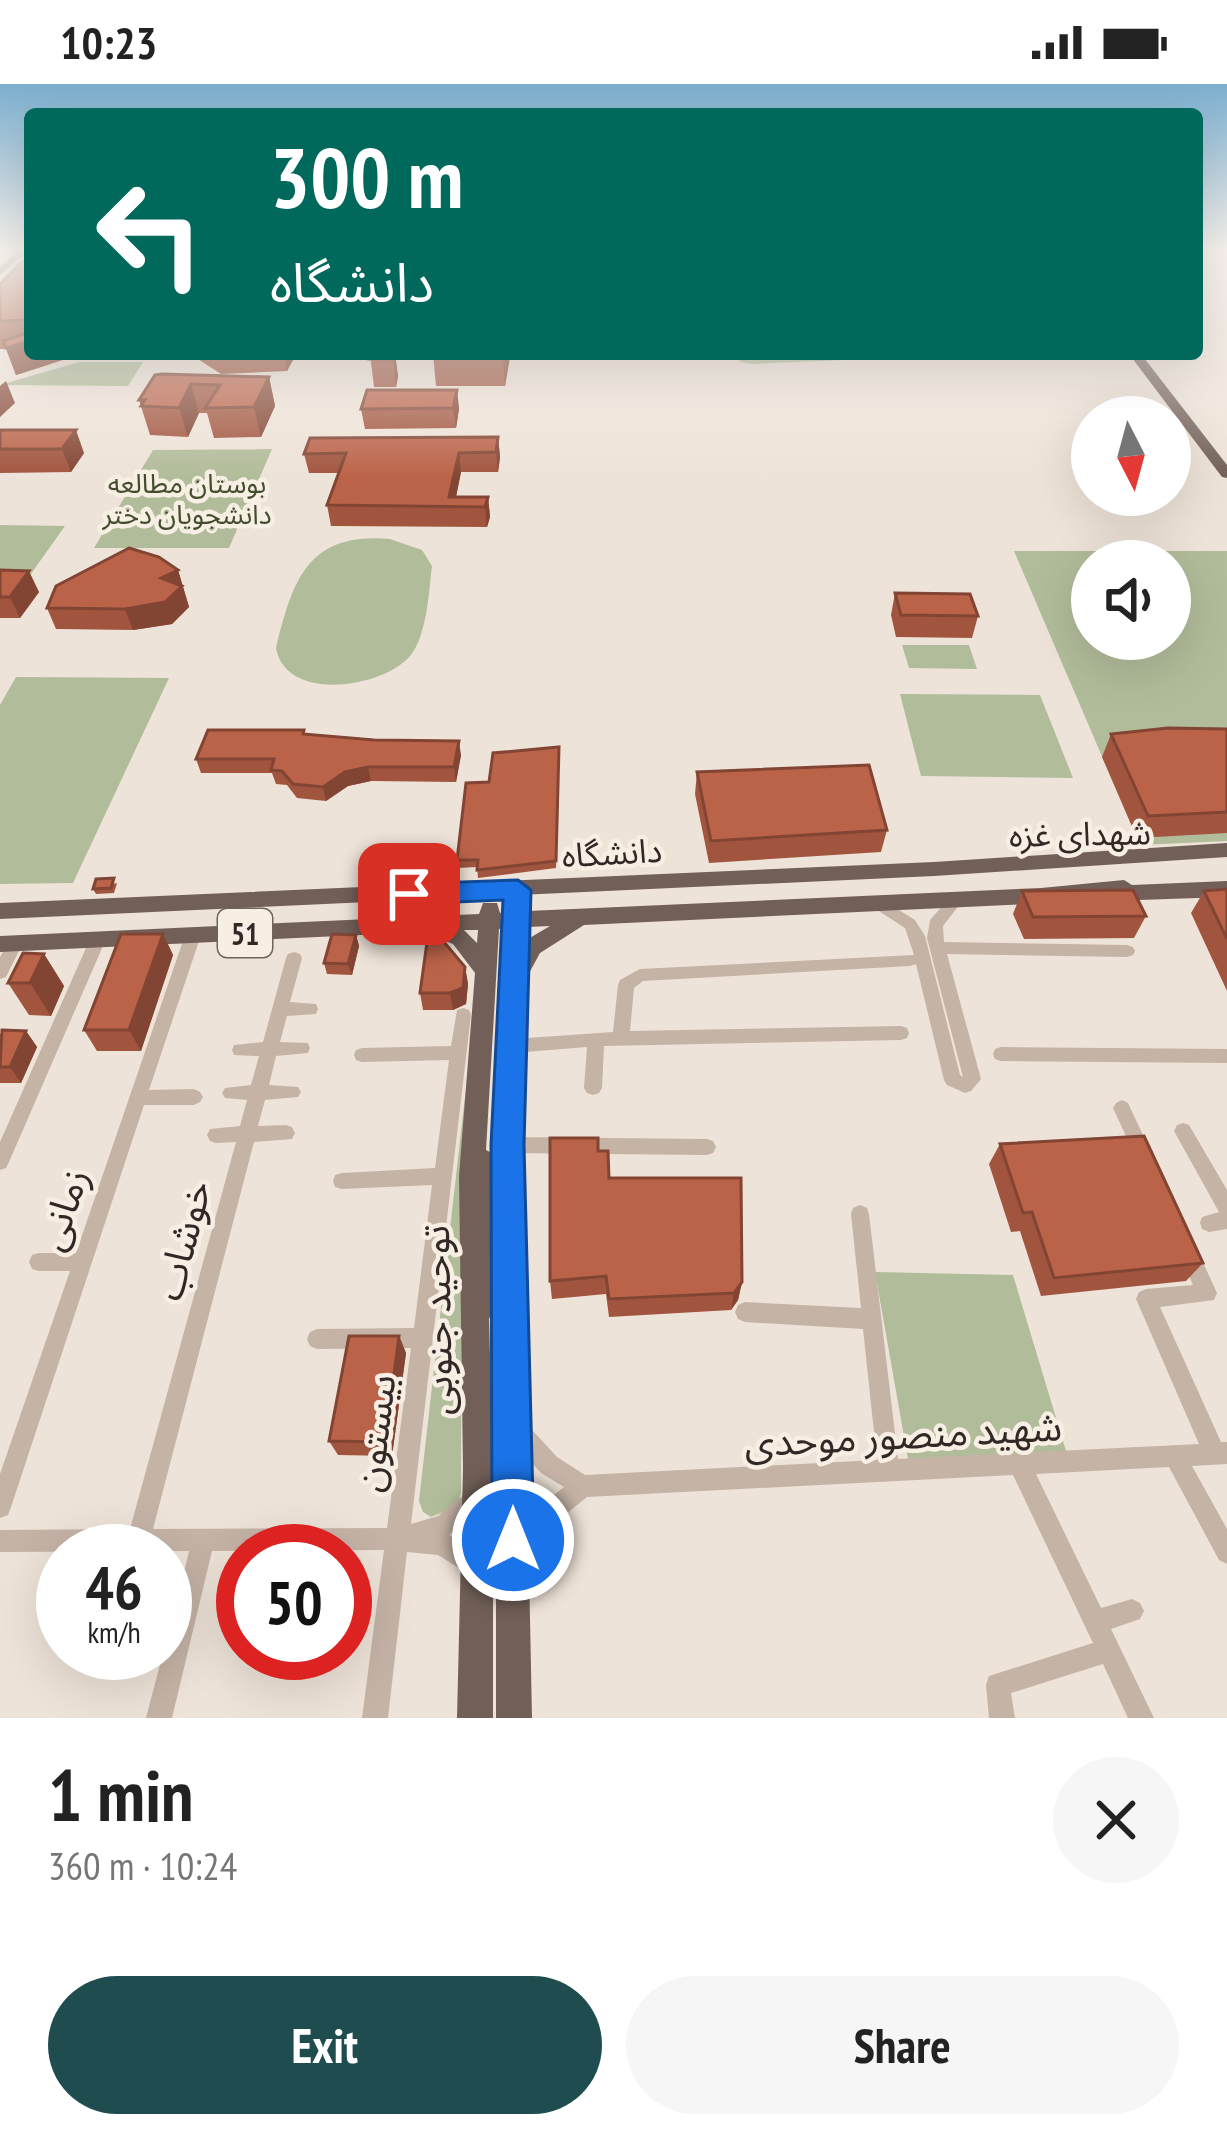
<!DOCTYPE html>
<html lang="en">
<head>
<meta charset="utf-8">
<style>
  :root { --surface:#fff; --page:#f6f6f6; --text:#222; --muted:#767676; --accent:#1f4d4f }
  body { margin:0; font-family:"PT Sans Narrow","Noto Sans Arabic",sans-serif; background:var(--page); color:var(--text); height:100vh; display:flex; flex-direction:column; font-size:45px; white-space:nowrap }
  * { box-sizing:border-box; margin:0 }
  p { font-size:39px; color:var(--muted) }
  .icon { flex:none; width:66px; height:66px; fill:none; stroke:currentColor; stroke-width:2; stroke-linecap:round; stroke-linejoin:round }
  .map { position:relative; height:1634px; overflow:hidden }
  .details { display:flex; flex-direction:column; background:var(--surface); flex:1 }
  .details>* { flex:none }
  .hud { position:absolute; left:24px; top:24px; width:1179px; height:252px; border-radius:12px; box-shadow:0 12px 48px #0002; background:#00695c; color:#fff; overflow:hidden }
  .needle { width:78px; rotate:174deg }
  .buttons { position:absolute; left:1071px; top:312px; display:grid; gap:24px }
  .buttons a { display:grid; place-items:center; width:120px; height:120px; border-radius:50%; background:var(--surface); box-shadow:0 12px 48px #0002; font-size:60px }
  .speed { position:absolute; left:36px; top:1440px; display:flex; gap:24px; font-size:60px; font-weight:700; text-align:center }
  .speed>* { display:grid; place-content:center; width:156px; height:156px; border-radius:50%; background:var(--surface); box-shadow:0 12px 48px #0002; line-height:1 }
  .speed small { font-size:30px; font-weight:400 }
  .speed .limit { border:18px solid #d22; background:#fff; color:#111 }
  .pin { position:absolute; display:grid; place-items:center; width:102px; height:102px; color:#fff; margin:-51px; border-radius:24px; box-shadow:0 6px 18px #0006 }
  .me { position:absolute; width:132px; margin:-66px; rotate:0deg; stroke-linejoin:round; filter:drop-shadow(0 0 9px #0008) }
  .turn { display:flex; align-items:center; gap:42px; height:252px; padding:0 48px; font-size:54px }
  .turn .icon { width:156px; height:156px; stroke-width:2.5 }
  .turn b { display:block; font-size:84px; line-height:102px }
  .round { display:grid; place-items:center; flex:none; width:126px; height:126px; border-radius:63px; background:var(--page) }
  .overview { display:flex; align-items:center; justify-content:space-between; height:204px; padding:0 48px }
  h1 { font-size:72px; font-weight:700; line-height:90px }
  .primary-button { display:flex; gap:24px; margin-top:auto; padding:24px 48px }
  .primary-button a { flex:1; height:138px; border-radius:72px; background:var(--accent); color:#fff; font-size:48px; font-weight:700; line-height:138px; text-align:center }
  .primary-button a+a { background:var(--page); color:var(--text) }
  .status { display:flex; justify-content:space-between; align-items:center; height:84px; padding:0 60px; background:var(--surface); direction:ltr }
  .status svg { height:33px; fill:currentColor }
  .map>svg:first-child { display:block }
  .green { fill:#b1bc9a; fill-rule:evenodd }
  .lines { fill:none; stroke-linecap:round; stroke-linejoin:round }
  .minor { fill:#c5b3a6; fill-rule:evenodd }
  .major { fill:#726058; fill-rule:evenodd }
  .wall { fill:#a1553f }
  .shaded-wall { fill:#834533 }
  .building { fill:#bb6349; stroke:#834533; stroke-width:3 }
  .route { fill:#1a73e8; stroke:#114b97; stroke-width:3 }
  .labels { text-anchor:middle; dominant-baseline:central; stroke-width:9; stroke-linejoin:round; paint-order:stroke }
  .far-park-label { font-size:27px; fill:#424e2c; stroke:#f7eee4 }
  .shield { fill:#f7eee4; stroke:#6d645f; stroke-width:3 }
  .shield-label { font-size:30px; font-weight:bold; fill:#322926 }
  .street-label { font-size:33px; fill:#322926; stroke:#f7eee4 }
  .near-street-label { font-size:39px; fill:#322926; stroke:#f7eee4 }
</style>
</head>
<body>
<div class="status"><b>10:23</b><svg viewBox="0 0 49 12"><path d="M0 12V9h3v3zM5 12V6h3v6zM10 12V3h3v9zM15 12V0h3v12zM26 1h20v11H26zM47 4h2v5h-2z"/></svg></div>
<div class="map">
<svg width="1227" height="1634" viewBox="0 0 1227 1634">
  <rect width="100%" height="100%" fill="#eee3d8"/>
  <path class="green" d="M733,270h251l-232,10 -11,-2z
    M79,278h64l-15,24 -128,-1z
    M272,365l-43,99h-135l59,-98z
    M0,441l65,1 -37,52h-28z
    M390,455l32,11 10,16c-3,24 -5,70 -22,90 -27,32 -124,47 -134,-8 17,-69 32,-116 114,-109z
    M1014,467h213v290l-87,4zM1092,477h78v78h-78z
    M902,561h67l8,24 -68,-1z
    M16,593l153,1 -96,205 -73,1v-179z
    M900,610l140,1 33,83 -152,-2z
    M470,969l-8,151 -1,289 -5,14 -25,10 -8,-5 -4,-11z
    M875,1188l138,3 53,176 -158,8z"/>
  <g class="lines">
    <path class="minor" d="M957,809l7,6 -21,27 1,16 183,3 6,2 2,4 -2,4 -6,2 -180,-3 34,125 -10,12 -6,2 -18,-8 -3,-5 -28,-116 -6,2 -267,15 -9,7 -4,43 271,-5 6,2 2,5 -2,5 -6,2 -297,6 -2,42 -3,5 -6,2 -6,-2 -3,-5 3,-41 -74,6 -6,-2 -2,-5 2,-5 6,-2 100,-7 5,-47 2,-5 20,-11 274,-14 -9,-27 -34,-22 -3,-4 3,-4 5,-2 39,24 10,16 35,139 3,2 -36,-139 3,-18 22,-25z
      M193,845l5,2 3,4 -52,155 45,-1 6,3 3,5 -3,5 -6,3h-50l-133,402 -3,8 -8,3v-44l70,-203h-31l-7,-2 -3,-7 3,-7 7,-2h37l109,-318 3,-4z
      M98,849l5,2 3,4 -97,223 -3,6 -6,2v-28l90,-203 3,-4z
      M15,853l5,2 3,4 -17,34 -6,2v-22l10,-18z
      M294,868l6,2 2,4 -12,44 26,2 2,5 -2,5 -29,2 -7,26 28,1 2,5 -2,5 -32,3 -7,29 29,2 3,5 -3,5 -33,3 -7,26 28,-1 6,2 3,6 -3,6 -38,3 -101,387 234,-1 24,-180 -94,1 -7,-3 -3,-7 3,-7 7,-3 97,-1 18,-143 -90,4 -7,-2 -2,-6 2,-6 7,-2 93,-5 14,-108 -87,2 -6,-2 -2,-5 2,-5 6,-2 89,-2 6,-36 6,-2 6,2 2,5 -60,509 27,-8 28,-23 8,-3 8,3 3,8 -3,8 -33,26 34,23 4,8 -4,8 -8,4 -37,-23 -31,-3 -19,166h-26l22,-168 -172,1 -40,167h-26l17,-65h2l24,-102 -189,1v-22l130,-1 106,-387 -20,1 -6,-2 -3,-6 3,-6 30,-3 7,-26 -22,-2 -3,-5 3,-5 26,-3 8,-29 -25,-1 -2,-5 2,-5 29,-3 23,-84 2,-4z
      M1001,963l226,2v14l-226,-2 -6,-2 -2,-5 2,-5z
      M1122,1016l6,3 21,45 3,6 -3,6 -6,2 -6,-2 -24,-52 3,-5z
      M1183,1039l6,2 38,65v39l-18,3 -7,-3 -2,-6 2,-6 17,-5 -45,-81 3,-6z
      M508,1053l199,2 6,2 3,6 -3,6 -6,2 -199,-2 -6,-2 -3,-6 3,-6z
      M860,1121l7,3 2,6 29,245 301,-15 -63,-145 3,-7 7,-3 47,-4 -15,-33 3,-7 7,-2 7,2 22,48 -3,7 -54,7 61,135h6v22l-35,2 35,63v35l-8,-4 -50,-93 -133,7 65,134 31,-9 8,4 4,8 -4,8 -29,10 43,89h-26l-25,-54 -92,29 4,25h-26l-3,-33 3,-9 104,-33 -80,-168 -426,22 -36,29 -21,43 -8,4 -8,-4 -4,-8 25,-51 29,-23 -23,-14 -36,-39 -3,-8 3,-8 8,-3 8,3 36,39 28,18 292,-15 -14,-131 -118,-7 -7,-3 -3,-7 3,-7 7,-3 116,6 -10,-94 2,-6z"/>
    <path class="major" d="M18,167h10l-28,24v-8z
      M1129,270h12l86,111v13l-5,-1z
      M1227,759v14l-293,19 -934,43v-16l934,-41z
      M1124,796l8,5 95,-4v16l-118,4 -8,-4 -53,6 -464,22 -44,28 -13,24 -6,193 11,548h-36v-390l-7,-11 4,152v249h-36l6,-249 -4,-293 16,-203 -22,-29 -29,-12 -424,20v-16l479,-22 4,-11h14l3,10 7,-1 4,-10h14l3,9 513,-23zM550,842l-22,13v-12zM506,844l-10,227 -10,-5 13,-221zM464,846h14l-1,13z"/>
  </g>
  <path class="wall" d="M30,177v93h44l1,2 -59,19 -10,-26h-6v-65z
    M190,270h115l-11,4 -7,13 -66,3z
    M370,270h25l3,22 -2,11h-22z
    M433,270h77l-5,32h-69z
    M155,291l114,2 6,29 -14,31 -47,1 -7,-25h-8l-11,24 -38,-2 -11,-35z
    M457,306l2,19 -3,19 -91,1 -4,-20z
    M0,346l84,23 -13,19 -71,1z
    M498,353l2,20 -2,15h-37l-5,25h32l2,20 -3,10 -156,-1 -4,-21 12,-32h-30l-5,-19z
    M0,486l39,22 -19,26h-20z
    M178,486l11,37 -17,17 -39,6 -77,-1 -9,-21z
    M895,509l83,23 -6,22 -76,-1 -5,-22z
    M1227,645v104l-90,5 -35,-81 9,-23z
    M305,650l156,21 -5,27 -85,-1 -23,5 -22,15 -29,-3 -10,-13 -11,-1 -4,-11h-71l-5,-14z
    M559,663l-3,121 -78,10 -1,-11 -19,1 -1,-8 32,-78z
    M697,688l190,58 -6,22 -172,11 -14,-69z
    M117,799l-3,10 -18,1 -3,-5z
    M1227,805v102l-36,-78 13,-22z
    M1022,807l124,25 -12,22 -110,1 -11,-25z
    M163,850l10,21 -32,96h-44l-13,-21z
    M356,851l3,11 -7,29 -25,-1 -3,-11z
    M44,870l20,32 -13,30 -22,-1 -21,-32z
    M465,883l3,17 -2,20 -13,6h-30l-3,-17z
    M26,947l11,16 -16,36h-21v-49z
    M1000,1060l203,119 -17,18 -145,15 -21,-65 -9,1 -22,-68z
    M598,1067l11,27 133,104 -4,18 -7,10 -122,7 -3,-23 -54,5 -2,-18z
    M399,1252l7,17 -14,103 -54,-1 -9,-14z"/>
  <path class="shaded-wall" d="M30,257v13h44l1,2 -59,19 -10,-27z
    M284,270h21l-11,4 -7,13z
    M393,270h2l3,22 -2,11z
    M503,270h7v4l-5,28z
    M269,293l6,29 -14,31 -7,-30z
    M6,297l9,22 -15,14v-31z
    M191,300l8,29 -11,24 -9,-29z
    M457,306l2,19 -3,19 -3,-20z
    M76,346l8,23 -13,19 -9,-23z
    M498,353l2,20 -2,15 -2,-20z
    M459,369l2,19 -7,34 -5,-9z
    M488,413l2,20 -3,10 -2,-20z
    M178,486l11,37 -17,17 -39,6 -8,-21 36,-31z
    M29,487l10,21 -19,26 -10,-21z
    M459,657l2,14 -5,27 -2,-15z
    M368,683l3,14 -23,5 -22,15 -3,-14 22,-15z
    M163,850l10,21 -32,96 -12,-21z
    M356,851l3,11 -7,29 -4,-11z
    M44,870l20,32 -13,30 -21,-33z
    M465,883l3,17 -2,20 -13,6 -3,-17z
    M26,947l11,16 -16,36 -11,-16z
    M742,1198l-4,18 -7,10 3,-17z
    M399,1252l7,17 -14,103 -7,-14z"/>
  <path class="building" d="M23,177h7v59l-30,1v-37z
    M30,248v9l-24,7 -3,-7z
    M370,270h23l-1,5h-23z
    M433,270h70v3h-71z
    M162,290l107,3 -15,30 -49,1 15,-23 -29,-1 -12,24 -38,-2 4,-6h-6l16,-25z
    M367,306h90l-4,18 -92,1z
    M0,346h76l-14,19h-62z
    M498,353l-2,15 -37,1 -10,44h39l-3,10 -158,-2 19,-52 -42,1 6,-16z
    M129,464l30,9 19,13 -17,8 21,8 -17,16 -40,7 -78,-1 9,-22z
    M0,486l29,1 -19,26h-10z
    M895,509l75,1 8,22 -77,-1z
    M1168,644l59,1v83l-79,4 -37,-82z
    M208,646h96l-1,4 71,6 85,1 -5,26h-86l-23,5 -22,15 -30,-3 -11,-13 -11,-1 3,-11h-78z
    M559,663l-3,114 -79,9 1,-10h-21l9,-77 23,-1 4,-29z
    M869,681l18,65 -176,11 -14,-69z
    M114,794l-3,10 -18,1 3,-10z
    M1227,805v50l-23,-48z
    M1133,806l13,26 -113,1 -11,-26z
    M121,850h42l-34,96h-45z
    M332,850l24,1 -8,29 -24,-1z
    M427,858h17l21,25 -2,21 -13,5h-30z
    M23,869l21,1 -14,29h-22z
    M2,946l24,1 -16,36h-10z
    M1144,1052l59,127 -149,15 -22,-66 -9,1 -23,-69z
    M550,1054h48v13h10l1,27h132l1,104 -8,11 -125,6 -3,-23 -56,5z
    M349,1252h50l-14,106 -56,-1z"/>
  <linearGradient id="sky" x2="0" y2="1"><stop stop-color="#7cafcf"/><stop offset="0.42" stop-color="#f7f2ed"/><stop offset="1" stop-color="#f7f2ed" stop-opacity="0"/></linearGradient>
  <rect width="1227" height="395" fill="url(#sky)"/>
  <path class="route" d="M518,796l13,10 -7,255 10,395 -6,15 -15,6 -15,-6 -6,-15 -1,-395 12,-245 -94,4 -14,-10 14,-10z"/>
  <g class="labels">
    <g class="far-park-label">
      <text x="187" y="399">بوستان مطالعه<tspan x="187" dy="31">دانشجویان دختر</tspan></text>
    </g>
    <rect class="shield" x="218" y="825" width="54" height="48" rx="9"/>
    <g class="shield-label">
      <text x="245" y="849">51</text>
    </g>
    <g class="street-label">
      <text transform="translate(1080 749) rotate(-1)">شهدای غزه</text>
      <text transform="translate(612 768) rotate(-3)">دانشگاه</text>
    </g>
    <g class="near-street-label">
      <text transform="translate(62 1125) rotate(-71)">زمانی</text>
      <text transform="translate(182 1156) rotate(-75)">خوشاب</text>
      <text transform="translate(436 1236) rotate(-91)">توحید جنوبی</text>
      <text transform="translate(374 1349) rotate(-83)">بیستون</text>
      <text transform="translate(903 1350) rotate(-3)">شهید منصور موحدی</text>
    </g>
  </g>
</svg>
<div class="buttons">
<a><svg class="needle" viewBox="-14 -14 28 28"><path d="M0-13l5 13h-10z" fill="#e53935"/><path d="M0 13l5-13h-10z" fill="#767676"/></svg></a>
<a><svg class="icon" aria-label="sound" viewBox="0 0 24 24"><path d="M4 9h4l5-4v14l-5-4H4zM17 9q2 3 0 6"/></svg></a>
</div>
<div class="speed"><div>46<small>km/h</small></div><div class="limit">50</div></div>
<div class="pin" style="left:409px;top:810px;background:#d93025"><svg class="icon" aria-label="arrive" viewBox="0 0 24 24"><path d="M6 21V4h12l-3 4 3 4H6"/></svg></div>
<svg class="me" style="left:513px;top:1456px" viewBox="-20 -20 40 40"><circle r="17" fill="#1a73e8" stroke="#fff" stroke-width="3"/><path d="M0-11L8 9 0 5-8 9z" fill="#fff"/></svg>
<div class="hud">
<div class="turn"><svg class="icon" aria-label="left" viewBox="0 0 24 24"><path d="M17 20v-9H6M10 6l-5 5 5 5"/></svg><div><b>300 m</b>دانشگاه</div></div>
</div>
</div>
<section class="details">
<div class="overview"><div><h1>1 min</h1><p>360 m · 10:24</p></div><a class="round"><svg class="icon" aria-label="close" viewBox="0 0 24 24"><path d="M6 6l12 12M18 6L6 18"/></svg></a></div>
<div class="primary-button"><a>Exit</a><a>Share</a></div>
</section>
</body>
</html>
